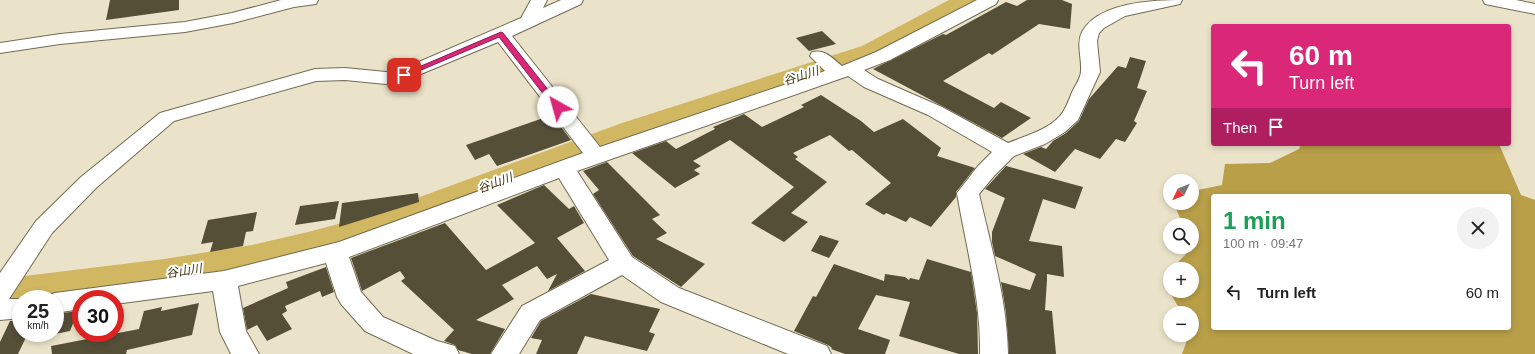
<!DOCTYPE html>
<html lang="en">
<head>
<meta charset="utf-8">
<style>
  :root { --surface:#fff; --page:#f2f2f2; --text:#222; --muted:#767676 }
  body { margin:0; font-family:Arial,"Noto Sans JP",sans-serif; background:var(--page); color:var(--text); height:100vh; display:flex; flex-direction:column; font-size:15px; white-space:nowrap }
  * { box-sizing:border-box; margin:0 }
  p { font-size:13px; color:var(--muted) }
  .icon { flex:none; width:22px; height:22px; fill:none; stroke:currentColor; stroke-width:2; stroke-linecap:round; stroke-linejoin:round }
  .map { position:relative; flex:1; overflow:hidden }
  .panel { position:absolute; left:1211px; top:194px; width:300px; height:136px; display:flex; flex-direction:column; background:var(--surface); border-radius:4px; box-shadow:0 2px 6px #0003 }
  .panel>* { flex:none }
  .guide { position:absolute; left:1211px; top:24px; width:300px; height:122px; border-radius:4px; box-shadow:0 2px 6px #0003; background:#db2777; color:#fff; overflow:hidden }
  .needle { width:26px; rotate:227deg }
  .controls { position:absolute; left:1163px; top:174px; display:grid; gap:8px }
  .controls a { display:grid; place-items:center; width:36px; height:36px; border-radius:50%; background:var(--surface); box-shadow:0 2px 6px #0003; font-size:20px }
  .speed { position:absolute; left:12px; top:290px; display:flex; gap:8px; font-size:20px; font-weight:700; text-align:center }
  .speed>* { display:grid; place-content:center; width:52px; height:52px; border-radius:50%; background:var(--surface); box-shadow:0 2px 6px #0003; line-height:1 }
  .speed small { font-size:10px; font-weight:400 }
  .speed .limit { border:6px solid #d22; background:#fff; color:#111 }
  .pin { position:absolute; display:grid; place-items:center; width:34px; height:34px; color:#fff; margin:-17px; border-radius:8px; box-shadow:0 2px 6px #0006 }
  .me { position:absolute; width:44px; margin:-22px; rotate:322deg; stroke-linejoin:round; filter:drop-shadow(0 0 3px #0008) }
  .turn { display:flex; align-items:center; gap:14px; height:84px; padding:0 12px; font-size:18px }
  .turn .icon { width:52px; height:52px; stroke-width:2.5 }
  .turn b { display:block; font-size:28px; line-height:34px }
  .then { display:flex; align-items:center; height:38px; padding:0 12px; background:#0003; gap:8px; font-size:15px }
  .round { display:grid; place-items:center; flex:none; width:42px; height:42px; border-radius:21px; background:var(--page) }
  .overview { display:flex; align-items:center; justify-content:space-between; height:68px; padding:0 12px }
  h1 { font-size:24px; font-weight:700; line-height:30px; color:#1e9e55 }
  ul { padding:0; list-style:none }
  li { display:flex; align-items:center; gap:12px; height:60px; padding:0 12px }
  li div { flex:1 }
  li b { display:block; font-size:15px }
  li em { font-style:normal }
  .map>svg:first-child { display:block }
  .forest { fill:#b99f48; fill-rule:evenodd }
  .lines { fill:none; stroke-linecap:round; stroke-linejoin:round }
  .river { fill:#d1b761; fill-rule:evenodd }
  .building { fill:#564f38 }
  .minor-casing { stroke:#726b53; stroke-width:2 }
  .minor { fill:#fff; fill-rule:evenodd }
  .route { fill:#db2777; stroke:#8e194d }
  .labels { text-anchor:middle; dominant-baseline:central; stroke-width:4; stroke-linejoin:round; paint-order:stroke }
  .water-label { font-size:12px; font-style:italic; fill:#3a2f08; stroke:#fff }
</style>
</head>
<body>
<div class="map">
<svg width="1535" height="354" viewBox="0 0 1535 354">
  <rect width="100%" height="100%" fill="#ebe3c9"/>
  <path class="forest" d="M1301,144h198l22,51 14,5v154h-353l7,-19h3v-22h-10l-16,-27 4,-9v14h22v-22h-18l3,-6 15,-15v-23h-9l-9,-21 2,-1h16l1,-12 29,-6 3,-21 45,-1 29,-14zM1213,196h296v132h-296z"/>
  <g class="lines">
    <path class="river" d="M949,0h35l-4,6 -96,54 -238,79 -255,98 -83,25 -56,13 -88,16 -67,8h-16v2l-26,3v-5h-34v10l-21,2v-32l164,-20 88,-14 56,-13 57,-15 257,-94 240,-77z"/>
  </g>
  <path class="building" d="M110,0h69v10l-73,10z
    M1027,0h35l10,4 -2,25 -31,-5 -47,31 -3,-2 -46,28 51,27 7,-6 30,16 -29,20 -129,-69 70,-35 3,1 60,-33 11,4z
    M822,31l14,13 -27,7 -13,-13z
    M1130,57l16,4 -9,27 10,3 -13,30 3,2 -12,19 -9,-3 -16,20 -25,-10 -20,23 -32,-18 18,-7 5,2 7,-8 13,-8 13,-12 10,-22 29,-33 8,2z
    M821,95l40,26 13,11 29,-13 38,29 -4,8 38,12 -19,24v5l-25,30 -21,-10 -4,5 -20,-9 -2,2 -19,-11 26,-21 -39,-33 -3,1 -19,-16 -37,18 5,4 -3,2 32,23 -36,31 17,9 -24,20 -33,-19 43,-36 -64,-47 -37,21 8,5 -7,4 6,4 -25,14 -43,-35 34,-12 10,8 39,-20 -2,-2 31,-13 18,13 42,-20 -3,-2z
    M552,115l19,25 -74,26 -8,-12 -14,6 -9,-15z
    M607,162l53,53 -8,4 15,14 -11,6 49,25 -24,23 -48,-31 -40,-62 6,-4 -16,-19z
    M1006,166l77,21 -8,22 -32,-10 -14,42 33,5 2,31 -17,-3v6l-2,30 7,1 4,43h-47l-3,-41 -5,-31 29,8 6,-16 -41,-18 -3,-14v-10l13,-34 -20,-9z
    M544,185l25,24 5,-3 10,17 -27,15 28,33 -37,20 9,-17 -10,5 -10,-13 -35,19 12,14 -38,21 29,9 -15,25h-18l-14,-4 -3,-5 -11,-4 10,-11 -53,-49 4,-3 -5,-7 -38,20 -11,-33 94,-35 41,47 49,-27 -38,-38z
    M418,193l1,9 -80,25 3,-24z
    M339,201l-4,18 -40,6 5,-19z
    M257,212l-4,19 -7,1 -3,14 -33,6 3,-10 -12,2 7,-24z
    M820,235l19,6 -10,17 -18,-7z
    M927,259l44,13 6,41 1,41h-19l-60,-18 11,-34 -34,-7 -18,34 32,11 -5,14h-40l-14,-5 1,-1 -4,-3 -34,-14 19,-35 3,1 18,-33 50,17 1,-7 20,3 4,3 1,-2 9,2z
    M326,267l8,25 -12,5 -2,-6 -35,15 2,5 -5,3 10,15 -25,12 -10,-16 -10,5 -4,-22 45,-20 -2,-6z
    M591,294l69,15 -11,23 6,2 -8,17 -62,-15 -8,18h-41l6,-14 -11,-2 10,-17z
    M199,303l-7,32 -65,15 -1,4h-74l-1,-8 88,-17 5,-18 18,-4 -1,4z
    M78,311l-8,20 -15,3v-20z
    M21,320v13h7l-10,21h-18v-12l10,-21z"/>
  <g class="lines">
    <defs>
      <path id="minor" d="M281,0h37l-2,4 -22,3 -61,16 -48,9 -125,12 -60,9v-10l60,-9 125,-12 47,-9z
        M531,0h16l-4,8 18,-8h22l-2,4 -69,32 88,111 225,-76 -15,-15 2,-4c13,-3 20,6 30,14l34,-14 101,-52h21l-2,4 -106,56 -26,10 14,9 64,28 66,36c17,-7 44,-14 55,-31 4,-6 7,-15 10,-22 3,-5 8,-13 8,-19 1,-13 -5,-27 1,-39 16,-30 72,-32 100,-32l-2,4 -55,12 -21,12 -5,5 -2,8 3,31 -22,48 -13,12 -20,12 -31,12 -20,20 -15,18c12,53 28,105 29,160h-28c1,-55 -14,-107 -23,-161l21,-27 14,-14 -64,-37 -64,-28 -16,-11 -271,95 55,86 47,31 148,58 4,8h-43l-127,-52 -39,-27 -82,45 -21,34h-28l31,-48 87,-46 -50,-82 -210,79 12,35 22,25 54,24 18,5 4,8h-46l-48,-23 -24,-27 -4,-7 -11,-34 -88,23 8,45 13,23h-28l-11,-22 -7,-41 -98,13v-5h-34v10l-26,4v-14h-11l2,-3 9,-3 169,-22 115,-29 244,-89 -85,-111 -94,39 -18,3 -41,-4 -29,1 -142,40 -77,66 -45,46 -43,66h15h-3v19l-21,2v-47l36,-52 45,-44 79,-64 155,-44 30,-1 41,4 14,-2 121,-52z
        M1483,0h33l19,4v10l-50,-10z"/>
    </defs>
    <use href="#minor" class="minor-casing"/>
    <use href="#minor" class="minor"/>
  </g>
  <path class="route" d="M501,32l2,1 58,73 1,1 -1,2h-6l-56,-72 -92,39h-6l-1,-1z"/>
  <g class="labels">
    <g class="water-label">
      <text transform="translate(801 76) rotate(-18)">谷山川</text>
      <text transform="translate(495 183) rotate(-20)">谷山川</text>
      <text transform="translate(184 271) rotate(-9)">谷山川</text>
    </g>
  </g>
</svg>
<div class="controls">
<a><svg class="needle" viewBox="-14 -14 28 28"><path d="M0-13l5 13h-10z" fill="#e53935"/><path d="M0 13l5-13h-10z" fill="#767676"/></svg></a>
<a><svg class="icon" aria-label="search" viewBox="0 0 24 24"><circle cx="10" cy="10" r="6"/><path d="M15 15l6 6"/></svg></a>
<a>+</a>
<a>−</a>
</div>
<div class="speed"><div>25<small>km/h</small></div><div class="limit">30</div></div>
<div class="pin" style="left:404px;top:75px;background:#d93025"><svg class="icon" aria-label="arrive" viewBox="0 0 24 24"><path d="M6 21V4h12l-3 4 3 4H6"/></svg></div>
<svg class="me" style="left:558px;top:107px" viewBox="-20 -20 40 40"><circle r="19" fill="#fff"/><path d="M0-13L10 11 0 6-10 11z" fill="#db2777"/></svg>
<div class="guide">
<div class="turn"><svg class="icon" aria-label="left" viewBox="0 0 24 24"><path d="M17 20v-9H6M10 6l-5 5 5 5"/></svg><div><b>60 m</b>Turn left</div></div>
<div class="then">Then<svg class="icon" aria-label="arrive" viewBox="0 0 24 24"><path d="M6 21V4h12l-3 4 3 4H6"/></svg></div>
</div>
<section class="panel">
<div class="overview"><div><h1>1 min</h1><p>100 m · 09:47</p></div><a class="round"><svg class="icon" aria-label="close" viewBox="0 0 24 24"><path d="M6 6l12 12M18 6L6 18"/></svg></a></div>
<ul>
<li><svg class="icon" aria-label="left" viewBox="0 0 24 24"><path d="M17 20v-9H6M10 6l-5 5 5 5"/></svg><div><b>Turn left</b></div><em>60 m</em></li>
</ul>
</section>
</div>
</body>
</html>
